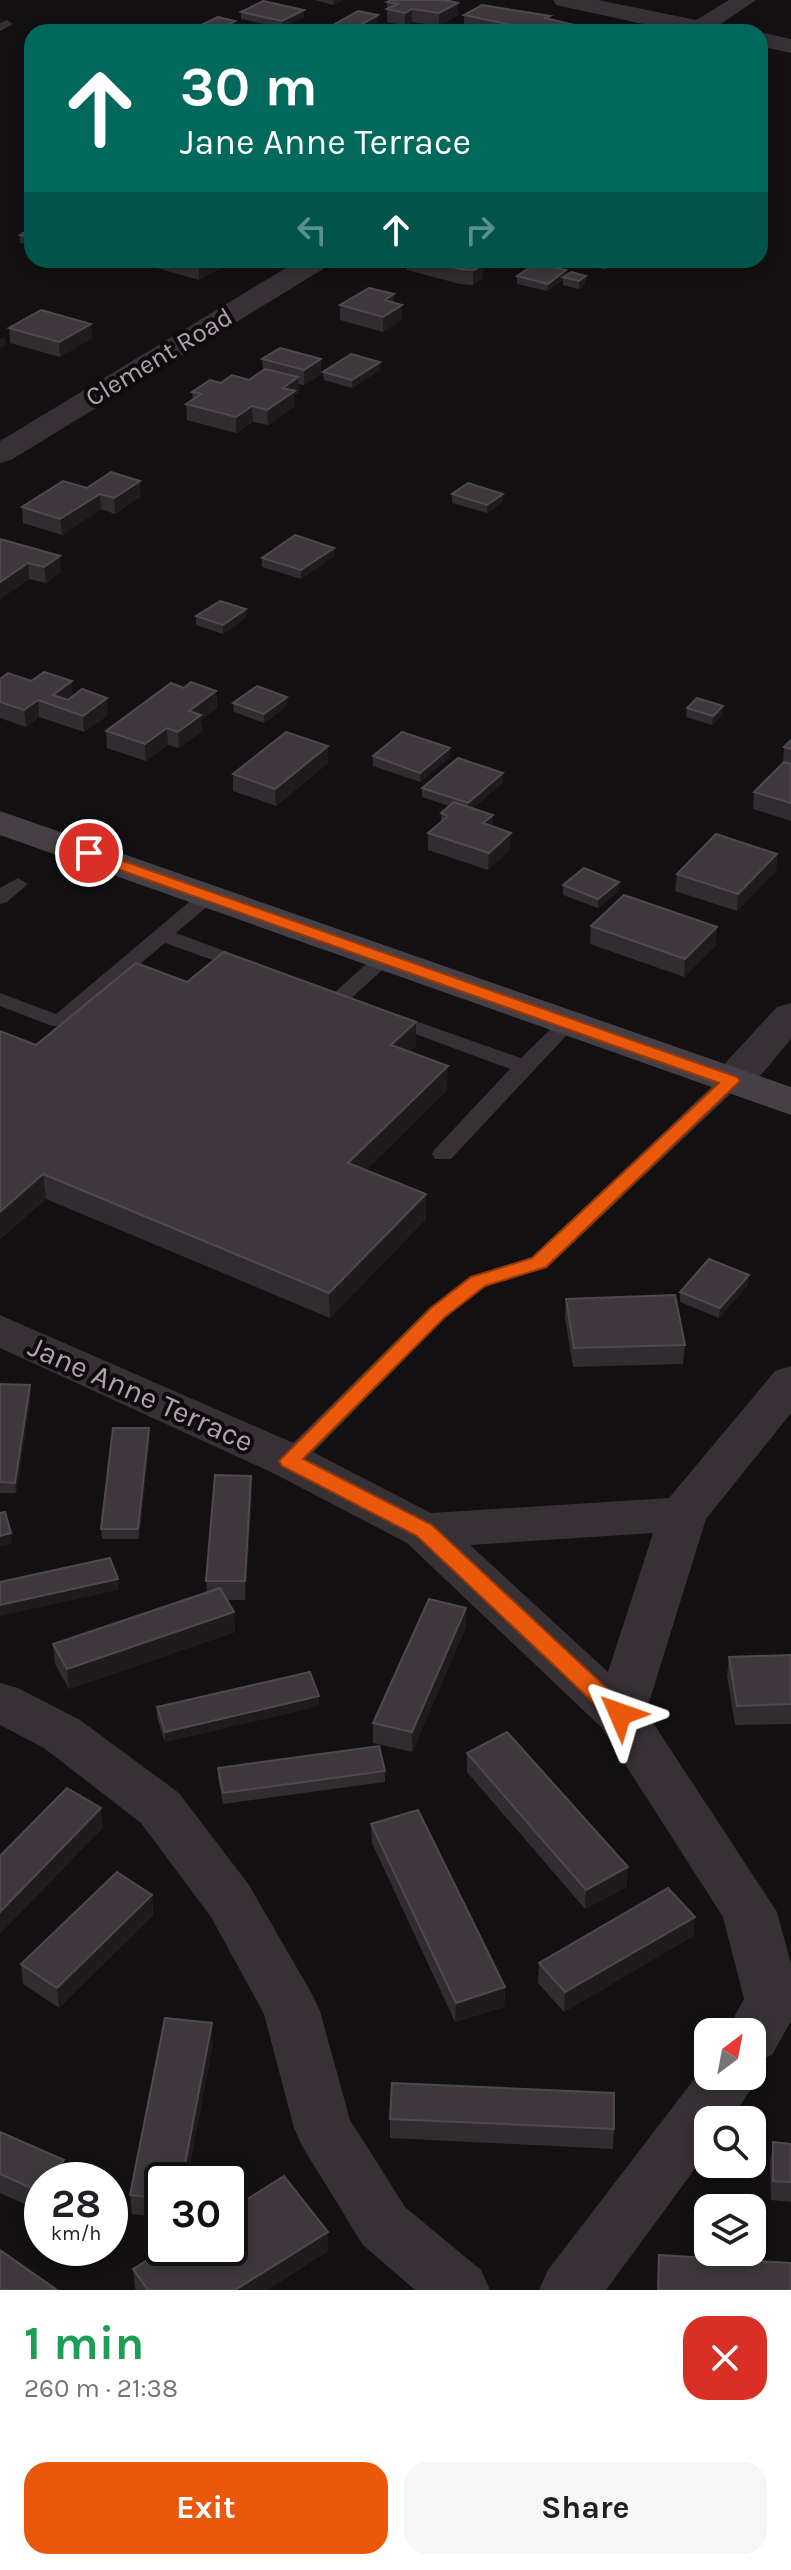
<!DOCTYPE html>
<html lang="en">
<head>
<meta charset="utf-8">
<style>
  :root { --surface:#fff; --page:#f6f6f6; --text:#202124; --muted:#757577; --accent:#ea580c }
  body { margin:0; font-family:Karla,sans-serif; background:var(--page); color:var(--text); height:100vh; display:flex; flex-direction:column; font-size:30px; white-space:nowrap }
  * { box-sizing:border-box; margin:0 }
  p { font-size:26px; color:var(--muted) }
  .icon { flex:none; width:44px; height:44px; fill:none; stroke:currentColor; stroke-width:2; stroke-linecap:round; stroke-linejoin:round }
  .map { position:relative; height:2290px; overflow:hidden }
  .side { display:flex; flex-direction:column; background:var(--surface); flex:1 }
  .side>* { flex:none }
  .top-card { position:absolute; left:24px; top:24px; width:744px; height:244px; border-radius:24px; box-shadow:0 4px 12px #0003; background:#00695c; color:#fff; overflow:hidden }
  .needle { width:52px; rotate:32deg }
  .buttons { position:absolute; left:694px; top:2018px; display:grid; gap:16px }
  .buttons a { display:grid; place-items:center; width:72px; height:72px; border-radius:16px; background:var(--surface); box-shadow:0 4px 12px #0003; font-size:40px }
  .speed { position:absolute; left:24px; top:2162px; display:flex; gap:16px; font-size:40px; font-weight:700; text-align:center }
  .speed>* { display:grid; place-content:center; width:104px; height:104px; border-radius:50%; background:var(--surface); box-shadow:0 4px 12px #0003; line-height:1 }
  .speed small { font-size:20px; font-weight:400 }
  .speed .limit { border:4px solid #111; border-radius:12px; background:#fff; color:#111 }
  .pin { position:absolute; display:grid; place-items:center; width:68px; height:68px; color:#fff; margin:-34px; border:4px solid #fff; border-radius:50%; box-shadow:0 2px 8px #0007 }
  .me { position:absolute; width:88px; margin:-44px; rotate:313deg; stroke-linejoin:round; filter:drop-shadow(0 0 6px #0008) }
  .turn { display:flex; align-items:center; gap:28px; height:168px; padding:0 24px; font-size:36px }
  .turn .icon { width:104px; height:104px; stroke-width:2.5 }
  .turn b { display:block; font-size:56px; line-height:68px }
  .lanes { display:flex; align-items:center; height:76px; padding:0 24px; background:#0003; justify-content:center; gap:40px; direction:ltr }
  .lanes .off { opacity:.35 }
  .round { display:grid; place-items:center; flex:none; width:84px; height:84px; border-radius:24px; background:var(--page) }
  .summary { display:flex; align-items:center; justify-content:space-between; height:136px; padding:0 24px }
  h1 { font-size:48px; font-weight:700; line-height:60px; color:#1e9e55 }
  .button { display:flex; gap:16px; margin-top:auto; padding:16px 24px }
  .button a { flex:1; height:92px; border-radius:24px; background:var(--accent); color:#fff; font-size:32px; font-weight:700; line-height:92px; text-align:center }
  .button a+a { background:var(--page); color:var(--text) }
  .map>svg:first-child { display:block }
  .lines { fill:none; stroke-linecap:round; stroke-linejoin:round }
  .lane { fill:#373136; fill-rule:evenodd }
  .street { fill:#373136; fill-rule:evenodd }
  .secondary { fill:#473f46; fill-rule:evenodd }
  .wall { fill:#302c2f }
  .shaded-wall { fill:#1e1b1d }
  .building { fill:#3e383d; stroke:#51484f; stroke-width:2 }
  .route { fill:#ea580c; stroke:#983908; stroke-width:2 }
  .labels { text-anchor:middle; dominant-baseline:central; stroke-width:8; stroke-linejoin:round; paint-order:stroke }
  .far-street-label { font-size:26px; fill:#b4a0b2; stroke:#0d0b0c }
  .street-label { font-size:30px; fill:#b4a0b2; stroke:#0d0b0c }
</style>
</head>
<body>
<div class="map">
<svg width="791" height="2290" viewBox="0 0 791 2290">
  <rect width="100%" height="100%" fill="#121011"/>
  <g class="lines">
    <path class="lane" d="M7,20l6,4 -13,7v-8z
      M18,878l10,6 -21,18 -7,2v-16z
      M208,890l7,2 3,4 -3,4 -39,33 76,28 3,4 -3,4h-14l-73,-26 -99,83h-14l-52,-20v-13l56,21 145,-122z
      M384,952l7,2 3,4 -3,4 -45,41h-14l-3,-4 3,-4 45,-41z
      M390,1012l131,46 40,-39 7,-2 10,6 -127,136h-16l-3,-5 3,-5 75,-80 -127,-47 -3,-4 3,-4z
      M731,1075l11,6 -3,5 -192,182 -61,18 -40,31 -147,150 -9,3 -9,-3 -3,-6 3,-6 149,-148 40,-31 61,-18 192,-182z"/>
    <path class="street" d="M553,0h45l98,20 33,-20h27l-35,24 11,3 4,5h-56l-124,-27z
      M760,32l31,7v14l-31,-7z
      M299,260h32l-3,6 -317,194 -11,3v-22z
      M791,1003v36c-22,24 -39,59 -74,51l-6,-9 6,-9 60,-65z
      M0,1315l307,134 124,64 238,-15 106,-127 16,-5v47l-85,106 -60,193 131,200 14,52v57l-19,34 -20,7 7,14 -28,44h-23v31l-102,139h-67l9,-20 160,-209v15h44v-44h-26l18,-33 -21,-82 -121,-189 -195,-185 -134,-70 -273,-125zM653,1533l-45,139 -138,-127z
      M0,1683l18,5 62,32 99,73 70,92 63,109 8,17 30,109 55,87 76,63 9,20h-75l-52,-45 -61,-99 -8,-18 -30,-114 -53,-97 -70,-94 -97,-75 -44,-23z"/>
    <path class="secondary" d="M0,811l791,276v28l-791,-280z"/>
  </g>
  <path class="wall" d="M315,0h28l-10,5z
    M387,2l71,1v12l-19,11 -27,-4 -7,4 -18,-4z
    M241,12l63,5 -22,11 -41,-9z
    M378,15v7l-18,10 -25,-1v-7z
    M464,15l86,1v3l25,6v7h-90l-21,-5z
    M197,27l39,1 -9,4h-29z
    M32,229v16l-12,-2v-8z
    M42,260h70l-12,7 -25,-7v2l-9,6 -24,-7z
    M145,260h77v7l-23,13 -53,-15z
    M407,260h70l6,18 -10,7 -13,-1 -53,-14z
    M564,260h54l-12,10 -42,-9z
    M517,276h69l-1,8 -6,5 -16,-4v-5l-16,11 -30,-7z
    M340,305l62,14 -19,13 -43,-12z
    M91,324l1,14 -32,19 -50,-14 -1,-15z
    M262,359l59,15 -17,11 -6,-1 1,8 -4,3v11l-27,19 -15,-3 -17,11 -49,-13 -1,-16 7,-4 -1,-8 57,-12 14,-10z
    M380,370l-28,18 -28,-8 -1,-8z
    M87,488l54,8 -26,18 -14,-5 -39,26 -39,-12 -1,-16z
    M452,494l51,8 -16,11 -35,-10z
    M0,539l61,33 -15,11 -17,-4 -29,20z
    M334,556l-33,23 -39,-12v-9z
    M196,616l50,2 -23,16 -27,-9z
    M0,679l73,17 35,19 -24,17 -45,-15 -13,10 -26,-9z
    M184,688l32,3 1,17 -16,12 1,11 -23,17 -11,-3 -22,16 -39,-13 -1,-17z
    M233,703l54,3 -23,17 -30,-11z
    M723,706l-1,9 -10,10 -26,-8 1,-9z
    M791,740v81l-38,-12 1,-17 29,-29 1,-16z
    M328,746v17l-52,43 -43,-15v-17z
    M373,756l77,1 -30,25 -47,-16z
    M503,782l-30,26 20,7 -1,12 18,23 -22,20 -60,-20v-17l13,-11v-9l8,-7 -27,-9v-9z
    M777,854l-1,17 -39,40 -62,-20 2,-17z
    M563,885l56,6 -21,17 -35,-13z
    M591,926l125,19 -32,32 -94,-33z
    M187,982l229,40v24l-7,6 38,38 -81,80 60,24v25l-96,99 -284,-119 -46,40 36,-194z
    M748,1285l-29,33 -39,-16v-10z
    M566,1299l119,46 -2,19 -110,3 -8,-49z
    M0,1384l31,11 -15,98h-16z
    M150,1438l-11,101h-37l-1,-10z
    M252,1495l-7,105h-18l7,12 1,20 -166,57 -14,-25 -2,-20 154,-52 -1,-11z
    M466,1627l-54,125 -39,-9v-20z
    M791,1655v69l-56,1 -8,-49 2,-19z
    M319,1706l-154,36 -8,-24v-11z
    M467,1753l160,134 -42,22 -118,-137z
    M218,1768l167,3v11l-162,22 -5,-26z
    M371,1824l134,163 -1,20 -49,15 -83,-179z
    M152,1895l1,20 -94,93 -36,-24 -2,-20z
    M695,1917l-2,19 -129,76 -26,-29 1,-20z
    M213,2043l-26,137h-25v38l-30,-4 -2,-19z
    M390,2119l224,10 -1,20 -223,-11z
    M0,2132l66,47 -24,1v32l-42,-19z
    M773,2142l18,2v58l-20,-2 -1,-38z
    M328,2251l-61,39h-131l-1,-2 -2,-19z"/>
  <path class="shaded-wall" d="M333,0h10l-10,5z
    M458,3v12l-19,11v-13z
    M412,9v13l-7,4v-13z
    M304,10v7l-22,11v-7z
    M378,15v7l-18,10h-5v-4z
    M235,21l1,7 -9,4h-12v-1z
    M575,25v7h-13z
    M765,58l-1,14 -4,2v-12z
    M65,260h10v2l-9,6z
    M100,260h12l-12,7z
    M208,260h14v7l-23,13v-15z
    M475,260h2v8l7,-4 -1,14 -10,7v-24z
    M608,260h10l-12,10v-8z
    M566,270v8l-3,-1v3l-16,11 1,-7z
    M586,276l-1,8 -6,5v-8z
    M394,294v15l-9,-9z
    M402,305v14l-19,13v-15z
    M91,324l1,14 -32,19 -1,-15z
    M5,336l1,8 -6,4v-9z
    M321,359v15l-17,11v-15z
    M380,362v8l-28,18v-8z
    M298,377l1,15 -4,3v11l-27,19 -1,-15 16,-22z
    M252,406l1,16 -17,11v-16z
    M140,481l1,15 -26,18 -1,-16z
    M100,494l1,15 -39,26 -2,-16z
    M503,494v8l-16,11v-8z
    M334,548v8l-33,23v-9z
    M60,556l1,16 -15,11 -2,-16z
    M28,563l1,16 -29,20v-17z
    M246,609v9l-23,16v-9z
    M72,681l1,17 -13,10 -7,-13z
    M216,691l1,17 -16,12 1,11 -23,17 -1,-16 11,-21z
    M287,697v9l-23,17v-9z
    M107,698l1,17 -24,17 -1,-16z
    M38,700l1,17 -13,10 -2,-17z
    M723,706l-1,9 -10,10 1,-9z
    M167,728l1,17 -22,16 -1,-17z
    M328,746v17l-52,43 -1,-17z
    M450,748v9l-30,25v-9z
    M503,773v9l-35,31v-10z
    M493,815l-1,17 -9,-9z
    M511,833l-1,17 -22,20 1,-17z
    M777,854l-1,17 -39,40 1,-17z
    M619,882v9l-21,17v-9z
    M717,927l-1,18 -32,32 1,-18z
    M416,1022v24l-25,23v-24z
    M448,1066l-1,24 -99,98v-25z
    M43,1174l3,25 -46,40v-27z
    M426,1194v25l-96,99 -1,-25z
    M749,1275l-1,10 -29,33 1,-10z
    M30,1385l1,10 -15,98 -1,-10z
    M149,1428l1,10 -11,101 -1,-10z
    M251,1476l1,19 -7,105v-19z
    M11,1533l1,11 -12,2v-10z
    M118,1579v11l-118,26v-11z
    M466,1608v19l-54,125v-20z
    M234,1612l1,20 -166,57 -2,-20z
    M319,1696v10l-154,36v-10z
    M101,1808l2,20 -103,106v-22z
    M628,1867l-1,20 -42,22 1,-19z
    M152,1895l1,20 -94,93 -2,-20z
    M695,1917l-2,19 -129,76 1,-20z
    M505,1987l-1,20 -49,15 1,-19z
    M212,2023l1,20 -26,137h-5z
    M64,2160l2,19 -16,1z
    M328,2232v19l-61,39h-32z"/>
  <path class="building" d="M391,0h53l14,3 -19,10 -27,-4 -7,4 -18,-4 11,-5 -11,-2z
    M263,1l41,9 -22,11 -41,-9z
    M482,5l68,11 -5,2 30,7 -13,7h-16l-82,-17z
    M358,11l20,4 -23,13 -20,-4z
    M218,17l17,4 -20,10 -18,-4z
    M31,228l1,1v9l-12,-3z
    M179,260h29l-9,5z
    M423,260h52l-2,1 11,3 -10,6 -14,-1z
    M536,263l30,7 -18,14 -31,-8z
    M571,272l15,4 -7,5 -16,-4z
    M369,288l25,6 -9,6 17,5 -19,12 -43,-12z
    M41,310l50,14 -32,18 -50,-14z
    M280,348l41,11 -17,11 -42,-11z
    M351,354l29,8 -28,18 -29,-8z
    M265,369l33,8 -15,11 12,3 -28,19 -15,-4 -16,11 -50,-13 15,-10 -9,-2 18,-12 11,3 11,-8 17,5z
    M111,472l29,9 -26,17 -14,-4 -40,25 -38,-12 41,-26 24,7z
    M468,483l35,11 -16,11 -35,-11z
    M295,535l39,13 -33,22 -39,-12z
    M0,539l60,17 -16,11 -16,-4 -28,19z
    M220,601l26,8 -23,16 -27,-9z
    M44,672l28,9 -19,14 15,5 14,-11 25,9 -24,18 -45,-16 -14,10 -24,-8v-23l8,-6 23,8z
    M191,682l25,9 -27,20 12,4 -23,17 -11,-4 -22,16 -39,-13 65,-48 13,5z
    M257,686l30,11 -23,17 -31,-11z
    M697,698l26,8 -10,10 -26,-8z
    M286,732l42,14 -53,43 -42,-15z
    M402,732l48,16 -30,25 -47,-17z
    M791,740v9l-7,-2z
    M458,758l45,15 -35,30 -46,-15z
    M784,762l7,2v39l-37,-11z
    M454,802l39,13 -10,8 28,10 -22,20 -61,-20 20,-17 -7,-3z
    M716,834l61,20 -39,40 -61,-20z
    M584,868l35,14 -21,17 -35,-14z
    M624,895l93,32 -32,32 -94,-33z
    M224,952l192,70 -25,23 57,21 -100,97 78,31 -97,99 -286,-119 -43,38v-181l36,14 100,-82 51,19z
    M709,1259l40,16 -29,33 -40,-16z
    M675,1295l10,50 -111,3 -8,-49z
    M0,1384l30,1 -15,98 -15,-1z
    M113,1428h36l-11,101h-37z
    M215,1475l36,1 -6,105h-39z
    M5,1512l6,21 -11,3v-23z
    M110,1558l8,21 -118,26v-23z
    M220,1588l14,24 -167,57 -14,-25z
    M429,1599l37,9 -54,124 -39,-9z
    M791,1655v49l-54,2 -8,-49z
    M310,1672l9,24 -154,36 -8,-25z
    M507,1732l121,135 -42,23 -119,-137z
    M379,1746l6,25 -162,22 -5,-25z
    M67,1788l34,20 -101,104v-56z
    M418,1810l87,177 -49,16 -85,-179z
    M117,1872l35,23 -95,93 -36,-24z
    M668,1888l27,29 -130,75 -26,-29z
    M165,2018l47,5 -30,157h-20v19l-32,-4z
    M392,2083l222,10v36l-224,-10z
    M0,2132l64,28 -14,20h-8v13l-42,-19z
    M773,2142l18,2v38l-18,-1z
    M284,2176l44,56 -93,58h-87l-15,-21 34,-21h63v-38z
    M0,2250l57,40h-57z
    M659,2255l132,8v27h-133z"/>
  <path class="route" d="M89,849l648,228 3,4 -194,186 -61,19 -40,31 -142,142 129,66 196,183 3,6 -3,6 -8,2 -8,-2 -195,-184 -135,-70 -3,-5 152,-153 40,-31 61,-19 187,-175 -635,-226v-7z"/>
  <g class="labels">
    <g class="far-street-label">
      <text transform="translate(159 357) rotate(-31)">Clement Road</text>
    </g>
    <g class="street-label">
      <text transform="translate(141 1394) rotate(24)">Jane Anne Terrace</text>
    </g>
  </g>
</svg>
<div class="buttons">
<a><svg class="needle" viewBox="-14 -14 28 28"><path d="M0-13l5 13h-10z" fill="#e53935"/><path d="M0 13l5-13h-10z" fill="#757577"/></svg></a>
<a><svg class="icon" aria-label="search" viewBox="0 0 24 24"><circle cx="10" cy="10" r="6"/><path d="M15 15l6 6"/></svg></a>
<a><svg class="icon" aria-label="layers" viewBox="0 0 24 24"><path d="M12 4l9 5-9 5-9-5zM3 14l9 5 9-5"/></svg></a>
</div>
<div class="speed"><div>28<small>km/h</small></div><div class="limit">30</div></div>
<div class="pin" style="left:89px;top:853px;background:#d93025"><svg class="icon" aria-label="arrive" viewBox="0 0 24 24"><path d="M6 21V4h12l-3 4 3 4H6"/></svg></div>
<svg class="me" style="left:620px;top:1714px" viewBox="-20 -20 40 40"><path d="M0-17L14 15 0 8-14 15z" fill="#ea580c" stroke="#fff" stroke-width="4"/></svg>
<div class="top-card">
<div class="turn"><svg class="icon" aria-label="ahead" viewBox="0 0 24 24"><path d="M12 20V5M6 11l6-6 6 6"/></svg><div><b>30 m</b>Jane Anne Terrace</div></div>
<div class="lanes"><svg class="icon off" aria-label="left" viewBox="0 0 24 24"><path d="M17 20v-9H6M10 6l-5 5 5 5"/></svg><svg class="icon" aria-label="ahead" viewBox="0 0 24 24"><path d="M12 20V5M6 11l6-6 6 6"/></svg><svg class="icon off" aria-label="right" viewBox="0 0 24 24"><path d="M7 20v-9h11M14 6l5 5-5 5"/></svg></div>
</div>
</div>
<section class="side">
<div class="summary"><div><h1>1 min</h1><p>260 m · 21:38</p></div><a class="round" style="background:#d93025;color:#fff"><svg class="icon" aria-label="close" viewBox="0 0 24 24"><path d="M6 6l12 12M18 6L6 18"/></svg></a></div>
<div class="button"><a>Exit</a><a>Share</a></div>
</section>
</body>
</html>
